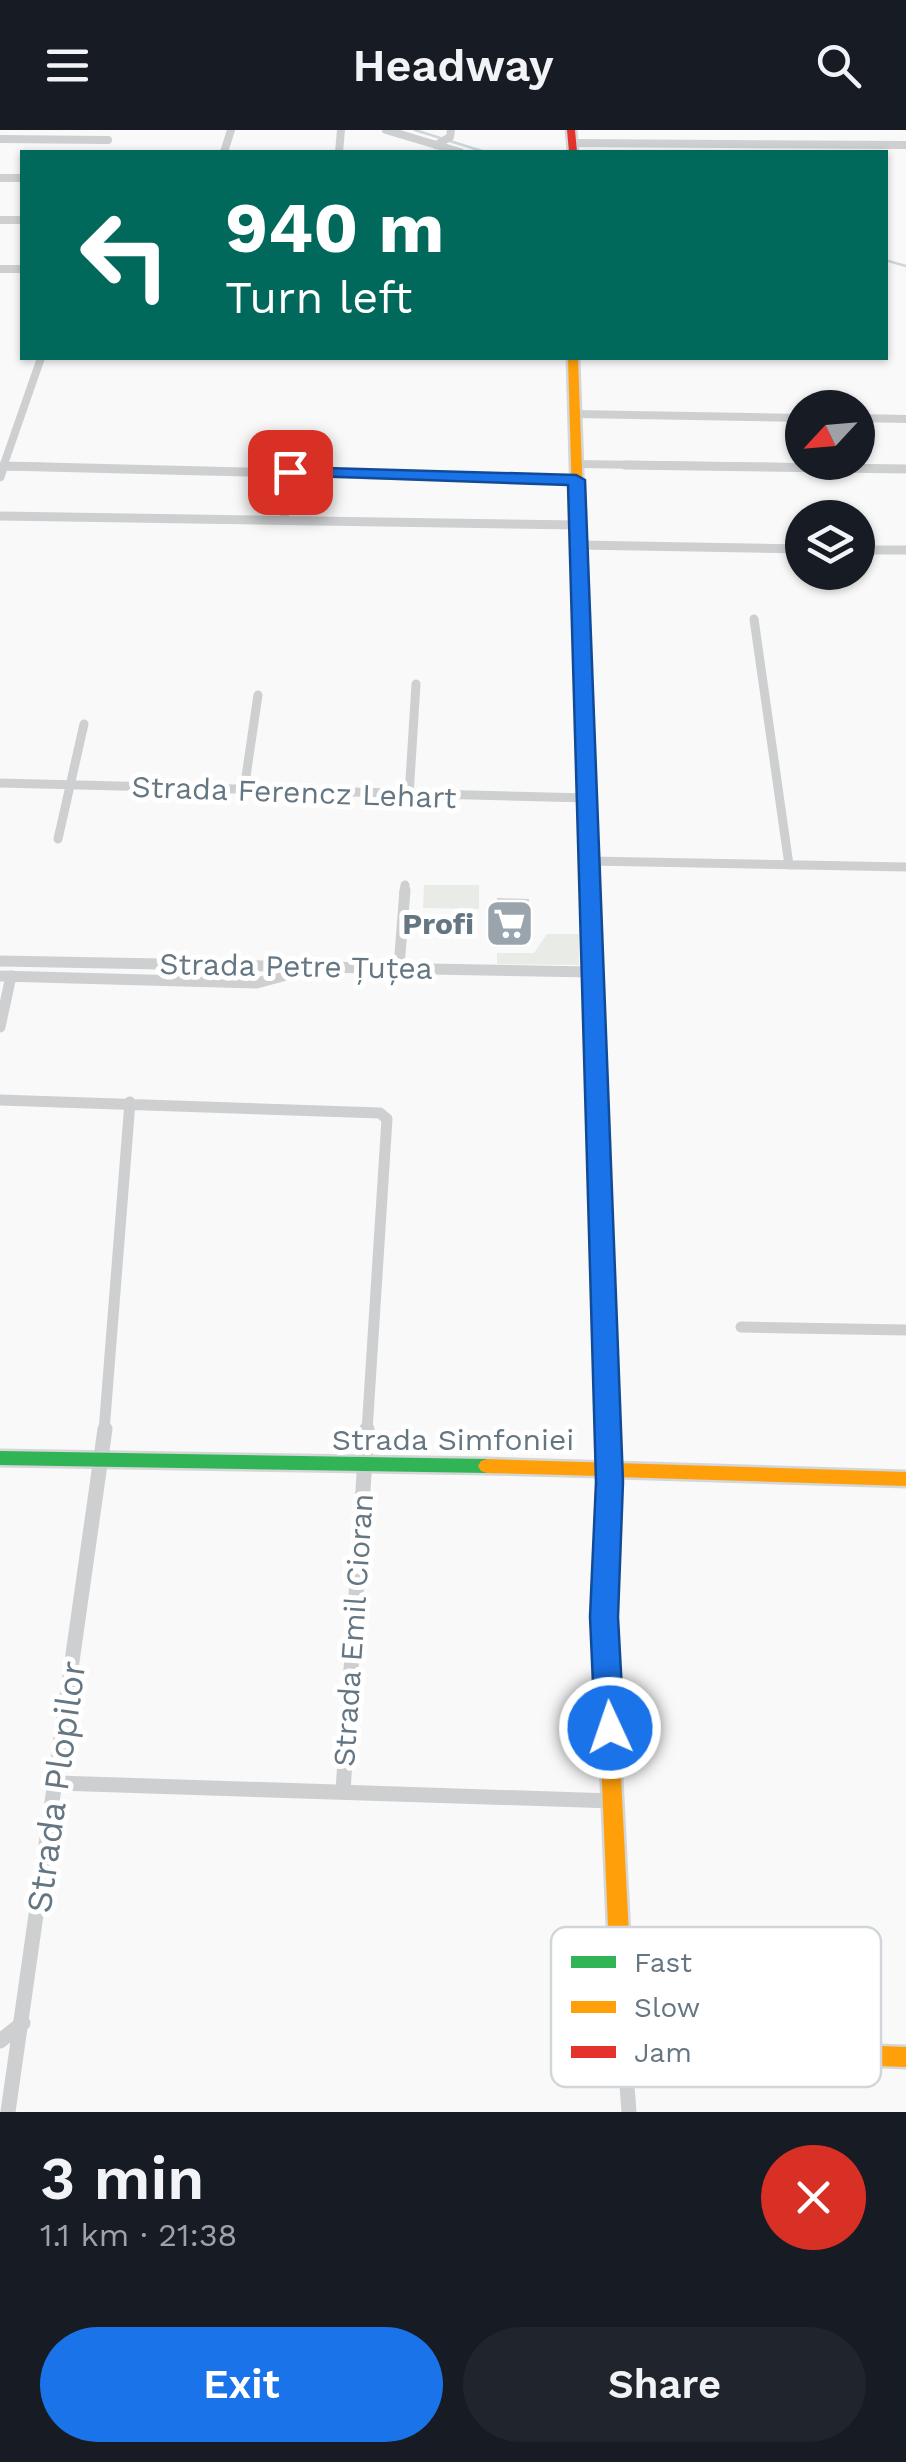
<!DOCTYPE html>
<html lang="en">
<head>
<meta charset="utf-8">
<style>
  :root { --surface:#171b24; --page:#20242c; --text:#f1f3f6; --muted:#9ea1a6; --accent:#1a73e8 }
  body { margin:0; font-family:"Work Sans",sans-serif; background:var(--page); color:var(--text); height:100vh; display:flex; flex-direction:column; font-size:38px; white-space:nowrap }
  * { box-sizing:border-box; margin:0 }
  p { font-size:32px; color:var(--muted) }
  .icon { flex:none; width:55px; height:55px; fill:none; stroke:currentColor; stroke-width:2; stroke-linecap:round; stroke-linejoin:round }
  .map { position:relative; height:1982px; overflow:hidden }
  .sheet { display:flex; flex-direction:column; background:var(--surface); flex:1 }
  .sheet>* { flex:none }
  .banner { position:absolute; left:20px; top:20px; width:868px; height:210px; border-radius:0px; box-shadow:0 2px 8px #0004; background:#00695c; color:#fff; overflow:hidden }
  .needle { width:65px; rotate:244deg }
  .controls { position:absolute; left:785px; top:260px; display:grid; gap:20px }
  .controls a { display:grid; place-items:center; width:90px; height:90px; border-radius:50%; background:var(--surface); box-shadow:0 2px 8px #0004; font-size:50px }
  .pin { position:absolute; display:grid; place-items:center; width:85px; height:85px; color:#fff; margin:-42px; border-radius:20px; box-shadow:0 5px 15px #0006 }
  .me { position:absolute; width:110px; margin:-55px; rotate:357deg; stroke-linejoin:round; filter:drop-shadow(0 0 8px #0008) }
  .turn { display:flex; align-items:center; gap:35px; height:210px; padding:0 40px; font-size:45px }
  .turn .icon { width:130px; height:130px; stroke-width:2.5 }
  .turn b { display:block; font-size:70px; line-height:85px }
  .round { display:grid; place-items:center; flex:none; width:105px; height:105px; border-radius:52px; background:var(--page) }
  .summary { display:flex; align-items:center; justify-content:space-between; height:170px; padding:0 40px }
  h1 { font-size:60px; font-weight:600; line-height:75px }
  .action { display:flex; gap:20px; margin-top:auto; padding:20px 40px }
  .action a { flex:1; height:115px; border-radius:60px; background:var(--accent); color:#fff; font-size:40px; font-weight:600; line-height:115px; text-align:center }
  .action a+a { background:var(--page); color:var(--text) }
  header { display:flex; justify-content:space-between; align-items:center; height:130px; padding:0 40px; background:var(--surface); font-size:45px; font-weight:600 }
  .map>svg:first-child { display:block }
  .green { fill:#e8ebe6 }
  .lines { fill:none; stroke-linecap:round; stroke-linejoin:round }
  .stream { stroke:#ced6d9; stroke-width:2.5 }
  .building { fill:#d0d2d3 }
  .fast-casing { stroke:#d5d6d7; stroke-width:5 }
  .slow-casing { stroke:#d5d6d7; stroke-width:5 }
  .jam-casing { stroke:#d5d6d7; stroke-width:5 }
  .street-far3 { stroke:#cecfd0; stroke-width:8 }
  .street-far2 { stroke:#cecfd0; stroke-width:9 }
  .street-far1 { stroke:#cecfd0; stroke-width:11 }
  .street { stroke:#cecfd0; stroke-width:15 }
  .fast { fill:#30b455; fill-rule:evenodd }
  .slow { fill:#ff9f0a; fill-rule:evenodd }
  .jam { fill:#e5322d; fill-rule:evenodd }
  .route { fill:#1a73e8; stroke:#114b97; stroke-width:2.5 }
  .labels { text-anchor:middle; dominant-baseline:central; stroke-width:10; stroke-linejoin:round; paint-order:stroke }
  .street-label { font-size:30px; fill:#657683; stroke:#fff }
  .poi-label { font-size:30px; font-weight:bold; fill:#657683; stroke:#fff; text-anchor:end }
  .near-street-label { font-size:35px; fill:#657683; stroke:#fff }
  .key { fill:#fff; stroke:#d1d6da; stroke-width:2.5 }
  .key-label { font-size:28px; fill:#657683 }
</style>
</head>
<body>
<header><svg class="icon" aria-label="menu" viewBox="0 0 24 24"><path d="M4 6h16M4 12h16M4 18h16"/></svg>Headway<svg class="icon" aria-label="search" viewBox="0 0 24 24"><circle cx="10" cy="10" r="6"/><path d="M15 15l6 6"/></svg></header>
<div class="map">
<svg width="906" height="1982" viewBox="0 0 906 1982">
  <rect width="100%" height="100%" fill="#f9f9f9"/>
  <path class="green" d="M424,755h55v24l-56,-1z
    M547,804h32v31l-82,-1v-11h37z"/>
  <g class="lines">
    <path class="stream" d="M415,0l70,22
      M885,130l21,6"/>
  </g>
  <path class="building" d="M497,768l32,1 -4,44h-28v-12l-4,-1v-26h4z"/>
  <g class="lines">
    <defs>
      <path id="fast" d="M0,1321l487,8 6,2 3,5 -3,5 -6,2 -487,-8z"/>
      <path id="slow" d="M568,228h10l20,562 -7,4 -7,-4z
        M487,1329l419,13v14l-289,-9 -4,140 21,419 272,11v20l-282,-11 -7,-3 -4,-7 -18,-429 5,-141 -113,-3 -6,-2 -3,-5 3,-5z"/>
      <path id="jam" d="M567,0h8l2,22h-8z
        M591,786l7,4 20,550 -3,5 -6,2 -6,-2 -3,-5 -16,-550z"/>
    </defs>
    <use href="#fast" class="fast-casing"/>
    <use href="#slow" class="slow-casing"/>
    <use href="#jam" class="jam-casing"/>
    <path class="street-far3" d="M386,0l74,22
      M0,9l108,1
      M572,13l334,2
      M436,15l14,-8 1,-7
      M224,22l7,-22
      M339,22l2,-22
      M0,48h22
      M0,90h22
      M0,139h22
      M575,284l227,4
      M858,288l48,1
      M576,334l214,3
      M4,336l51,1
      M3,337l38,-109"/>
    <path class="street-far2" d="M625,335l281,4
      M4,336l573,14
      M0,347l4,-12
      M0,386l578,9
      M284,390l7,-49
      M578,415l224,4
      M858,420h48
      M754,489l35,246
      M0,653l588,15
      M244,660l14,-95
      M409,666l7,-112
      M58,709l26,-115
      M589,731l317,6
      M404,763l1,-8"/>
    <path class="street-far1" d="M0,831l592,11
      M399,837l6,-77
      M0,846l257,7 47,-13
      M0,897l11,-51
      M0,970l380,13 7,6 -20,312
      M741,1197l165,3
      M104,1301l26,-329"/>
    <path class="street" d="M57,1653l556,18
      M343,1661l24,-362
      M0,1911l23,-18
      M624,1916l5,66
      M8,1982l97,-683"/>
    <use href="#fast" class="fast"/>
    <use href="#slow" class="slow"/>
    <use href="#jam" class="jam"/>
  </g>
  <path class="route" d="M290,337l286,8 9,5 38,1002 -5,135 6,111 -4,8 -10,4 -10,-4 -5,-8 -5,-111 6,-135 -28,-997 -283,-10 -3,-3z"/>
  <defs>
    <symbol id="supermarket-square" viewBox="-11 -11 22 22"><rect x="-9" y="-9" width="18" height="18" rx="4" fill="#99a4ac" stroke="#fff"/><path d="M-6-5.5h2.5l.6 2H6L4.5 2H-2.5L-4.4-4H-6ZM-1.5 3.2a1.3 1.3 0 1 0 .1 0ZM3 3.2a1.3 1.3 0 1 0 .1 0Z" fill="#fff"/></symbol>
  </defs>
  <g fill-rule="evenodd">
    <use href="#supermarket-square" x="482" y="766" width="55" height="55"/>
  </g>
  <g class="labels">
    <g class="street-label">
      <text transform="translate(294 662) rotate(2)">Strada Ferencz Lehart</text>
      <text transform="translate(296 836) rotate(1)">Strada Petre Țuțea</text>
      <text x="453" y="1309">Strada Simfoniei</text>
      <text transform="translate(353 1500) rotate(-86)">Strada Emil Cioran</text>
    </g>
    <g class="poi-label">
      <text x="474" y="793">Profi</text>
    </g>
    <g class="near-street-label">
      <text transform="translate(56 1657) rotate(-82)">Strada Plopilor</text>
    </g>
  </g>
  <rect x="551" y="1797" width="330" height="160" rx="15" class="key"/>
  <rect x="571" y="1826" width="45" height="12" fill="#30b455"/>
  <rect x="571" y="1871" width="45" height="12" fill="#ff9f0a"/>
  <rect x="571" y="1916" width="45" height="12" fill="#e5322d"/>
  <g class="key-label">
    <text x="634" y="1842">Fast</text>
    <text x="634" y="1887">Slow</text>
    <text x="634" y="1932">Jam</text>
  </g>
</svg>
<div class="controls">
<a><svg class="needle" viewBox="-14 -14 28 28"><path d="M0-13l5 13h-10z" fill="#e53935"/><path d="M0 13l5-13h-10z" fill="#9ea1a6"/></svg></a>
<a><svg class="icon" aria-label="layers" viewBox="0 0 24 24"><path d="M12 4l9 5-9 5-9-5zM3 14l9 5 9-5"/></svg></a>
</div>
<div class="pin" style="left:290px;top:342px;background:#d93025"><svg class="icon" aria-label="arrive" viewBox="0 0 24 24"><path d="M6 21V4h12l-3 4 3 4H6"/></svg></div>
<svg class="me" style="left:610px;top:1598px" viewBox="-20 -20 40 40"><circle r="17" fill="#1a73e8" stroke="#fff" stroke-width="3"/><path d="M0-11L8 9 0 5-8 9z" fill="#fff"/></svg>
<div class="banner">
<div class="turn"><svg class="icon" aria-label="left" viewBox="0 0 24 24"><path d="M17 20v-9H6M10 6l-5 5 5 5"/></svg><div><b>940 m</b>Turn left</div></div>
</div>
</div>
<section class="sheet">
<div class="summary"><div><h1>3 min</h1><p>1.1 km · 21:38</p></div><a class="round" style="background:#d93025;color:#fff"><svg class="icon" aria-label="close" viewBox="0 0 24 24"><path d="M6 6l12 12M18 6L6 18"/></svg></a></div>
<div class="action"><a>Exit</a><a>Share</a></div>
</section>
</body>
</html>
